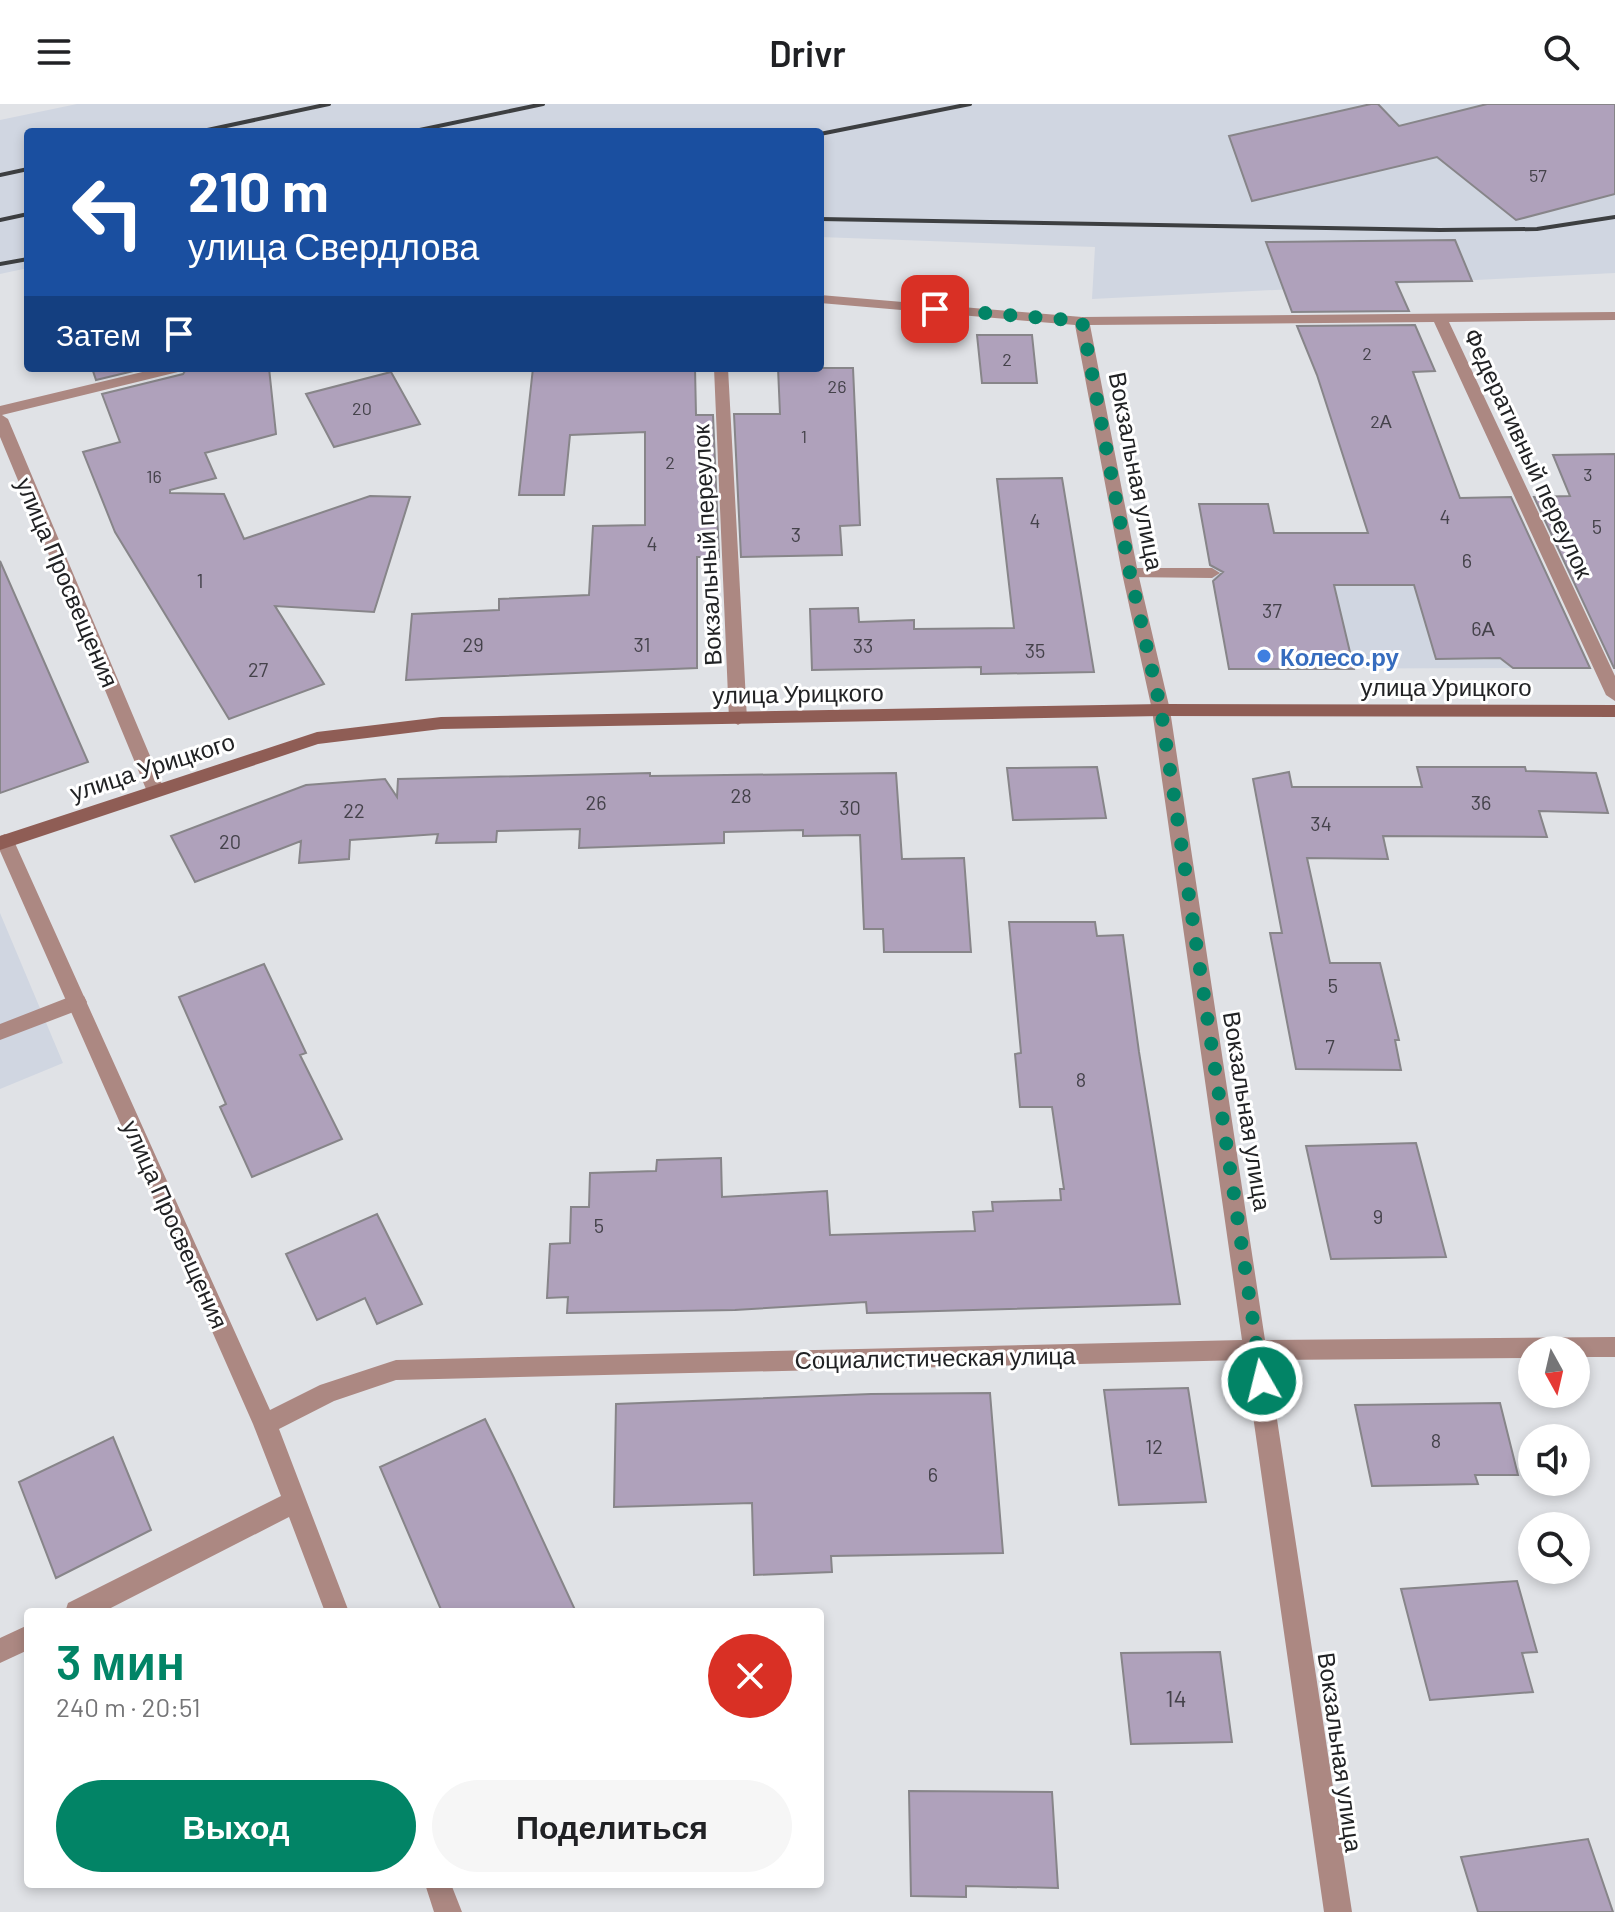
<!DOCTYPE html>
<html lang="ru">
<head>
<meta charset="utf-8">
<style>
  :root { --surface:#fff; --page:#f6f6f6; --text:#202124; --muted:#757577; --accent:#028466 }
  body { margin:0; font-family:Barlow,sans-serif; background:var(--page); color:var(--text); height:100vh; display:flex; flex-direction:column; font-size:30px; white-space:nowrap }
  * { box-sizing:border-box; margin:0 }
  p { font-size:26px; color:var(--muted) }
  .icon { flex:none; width:44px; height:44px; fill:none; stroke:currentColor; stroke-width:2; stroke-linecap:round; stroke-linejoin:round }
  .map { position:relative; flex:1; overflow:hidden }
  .panel { position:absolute; left:24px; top:1504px; width:800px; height:280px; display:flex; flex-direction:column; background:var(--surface); border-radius:8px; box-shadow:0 4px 12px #0003 }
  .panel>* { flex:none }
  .banner { position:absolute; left:24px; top:24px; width:800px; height:244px; border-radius:8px; box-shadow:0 4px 12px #0003; background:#1a4fa0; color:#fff; overflow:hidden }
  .needle { width:52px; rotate:172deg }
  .fabs { position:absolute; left:1518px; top:1232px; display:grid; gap:16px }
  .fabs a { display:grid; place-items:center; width:72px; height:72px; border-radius:50%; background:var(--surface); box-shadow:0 4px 12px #0003; font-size:40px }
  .pin { position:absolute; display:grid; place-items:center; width:68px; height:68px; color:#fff; margin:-34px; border-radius:16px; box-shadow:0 4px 12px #0006 }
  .me { position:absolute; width:88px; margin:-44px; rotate:352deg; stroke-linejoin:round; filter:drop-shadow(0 0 6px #0008) }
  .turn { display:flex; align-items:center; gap:28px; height:168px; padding:0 32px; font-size:36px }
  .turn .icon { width:104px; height:104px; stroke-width:2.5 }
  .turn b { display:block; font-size:56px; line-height:68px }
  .then { display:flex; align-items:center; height:76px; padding:0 32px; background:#0003; gap:16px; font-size:30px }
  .round { display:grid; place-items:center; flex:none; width:84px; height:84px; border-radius:42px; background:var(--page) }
  .head { display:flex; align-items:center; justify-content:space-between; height:136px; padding:0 32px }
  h1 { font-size:48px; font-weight:600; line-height:60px; color:var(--accent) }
  .action { display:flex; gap:16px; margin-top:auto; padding:16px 32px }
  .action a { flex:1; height:92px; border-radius:48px; background:var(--accent); color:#fff; font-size:32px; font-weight:600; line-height:92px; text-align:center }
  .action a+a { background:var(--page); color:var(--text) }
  header { display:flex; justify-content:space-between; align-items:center; height:104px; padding:0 32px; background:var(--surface); font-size:36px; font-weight:600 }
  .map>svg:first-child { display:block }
  .built { fill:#d0d6e1 }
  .building { fill:#afa1bb; stroke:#878589; stroke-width:2 }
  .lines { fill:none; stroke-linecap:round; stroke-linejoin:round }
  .service { fill:#ac8882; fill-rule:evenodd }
  .minor { fill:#ac8882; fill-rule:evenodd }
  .secondary { fill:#8f5d55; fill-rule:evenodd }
  .rail { stroke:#3d3f41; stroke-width:4 }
  .route { stroke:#028466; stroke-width:14; stroke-dasharray:0 25.2 }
  .shop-dot { fill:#3f7fe0; stroke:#fff; stroke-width:3 }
  .labels { text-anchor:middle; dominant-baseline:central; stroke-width:6; stroke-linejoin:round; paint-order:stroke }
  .far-number-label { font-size:18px; fill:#44424a }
  .number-label { font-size:20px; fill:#44424a }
  .street-label { font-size:24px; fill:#212224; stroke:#fff }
  .shop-label { font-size:24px; font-weight:bold; fill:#366cbe; stroke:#fff; text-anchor:start }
  .near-number-label { font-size:24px; fill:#44424a }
</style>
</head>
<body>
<header><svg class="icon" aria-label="menu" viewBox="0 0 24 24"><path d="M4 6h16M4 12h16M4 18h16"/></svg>Drivr<svg class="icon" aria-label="search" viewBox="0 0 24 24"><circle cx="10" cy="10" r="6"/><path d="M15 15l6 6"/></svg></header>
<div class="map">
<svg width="1615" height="1808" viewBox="0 0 1615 1808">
  <rect width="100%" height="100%" fill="#e0e2e6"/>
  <path class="built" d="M77,0h1538v169l-523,26 3,-52 -275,-10v-105h-792v136l-28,6v-154z
    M1204,429l194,1 129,62 26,72 -324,1z
    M0,809l63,150 -63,26z"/>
  <path class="building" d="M1371,0h7l21,22 88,-22h128v90l-99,26 -79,-63 -185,44 -23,-65z
    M1455,136l17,41 -76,1 13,29 -117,1 -26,-70z
    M1415,221l20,46 -22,1 47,126 51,-1 79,171h-77l-13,-10 -64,1 -22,-74h-80l20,84h-125l-16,-88 10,-9 -13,-7 -11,-61h69l6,29h94l-51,-158 -20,-49z
    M977,231h55l5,48h-55z
    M92,264h54l-50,12z
    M187,264h82l7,66 -71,19 11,25 -46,12v3l54,1 20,45 126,-43 40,1 -36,115 -99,-6 49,78 -95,35 -114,-187 -32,-80 37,-10 -18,-48 81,-20z
    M533,264h162l1,47h17l6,142h-22v111l-291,12 6,-66 87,-4v-11l90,-4 4,-69 52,-1v-93l-75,3 -6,60h-45z
    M778,264h75l7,157 -20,1 2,29 -101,2 -7,-143h46z
    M391,268l29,52 -86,23 -28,-53z
    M1615,350v214h-1l-80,-171 36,-1 -17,-41z
    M1062,374l32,194 -113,2v-7l-169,3 -2,-61 48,-1 1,14 55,-2v9l100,-1 -17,-149z
    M0,457l88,201 -88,31z
    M1097,663l9,51 -93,2 -6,-52z
    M1417,663h108l1,4 70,2 12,40 -69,-2 8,26 -164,-1 5,23 -81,-1 23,105h50l19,77h-4l6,30 -105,-1 -26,-136h12l-29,-154 36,-7 3,15h130z
    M650,669v3l246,-3 6,86 62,-1 7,94h-87l-1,-23h-19l-4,-94 -57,1v-6l-79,2v11l-145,5 1,-19 -83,2 -1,11 -60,1 2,-9 -88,6 -1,19 -50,4 2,-22 -106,41 -24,-46 135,-51 79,-6 12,18 1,-18z
    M1009,818h86l2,14 26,-1 16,117 41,252 -313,9 -1,-11 -131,8 -168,3 1,-16 -21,1 3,-54 20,-1 1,-36h18l1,-34 66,-2 1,-11 64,-2 1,39 105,-6 3,44 145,-4 -2,-19 20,-1 -1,-9 69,-2 -1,-11h4l-12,-82h-32l-5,-53 6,-1z
    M264,860l42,89 -6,2 42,84 -90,38 -32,-70 6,-3 -47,-107z
    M1416,1039l30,114 -115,2 -25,-113z
    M377,1110l45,90 -45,20 -12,-26 -48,22 -31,-66z
    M1188,1284l18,114 -87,3 -15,-115z
    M990,1289l13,160 -172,3 1,16 -78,3 -2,-72 -138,4 2,-103 255,-10z
    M1500,1299l18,72h-43l3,9 -106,2 -17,-81z
    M485,1315l28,57 63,136h-134l-62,-145z
    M113,1333l38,93 -95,48 -37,-96z
    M1517,1477l20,71 -15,1 11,39 -103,8 -29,-111z
    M1220,1548l12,90 -101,2 -10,-91z
    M909,1687l143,1 6,96 -92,-2v11l-55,-1z
    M1588,1735l25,73h-135l-17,-55z"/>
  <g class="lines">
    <path class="service" d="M1130,464h82l8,5 -8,5 -88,-1 -2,-4 2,-4z
      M77,890l7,2 3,6 -3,6 -84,32v-16z"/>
    <path class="minor" d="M820,191l262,22 533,-5v8l-166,2 166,354v25l-9,-6 -172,-373 -344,3 48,248 32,137 95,630 350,-3v20h-39v-7h-44v8l-264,2 84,552h-28l-79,-552 -849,20 -62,21 -55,28 70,183h-24l-36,-95 -186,95h-38l3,-9 213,-107 -28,-72 -253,-573v-15l5,-2 9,7 256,569 50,-25 76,-25 846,-20 -90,-630 -30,-137 -47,-248 -255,-22z
      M159,264h25l-2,3 -180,44 6,4 156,370 -9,7 -9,-7 -146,-352v-31z
      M714,264h14l19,351 -9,6 -9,-6z
      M28,1521v25l-28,13v-25z
      M425,1780h26l11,28h-28z"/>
    <path class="secondary" d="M1161,600l454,1v12l-454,-1 -720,13 -123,15 -318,106v-14l317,-104 124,-15z"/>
    <path class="rail" d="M198,28l131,-28
      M410,28l133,-28
      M820,30l150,-30
      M0,71l28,-6
      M820,115l620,11 97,-1 78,-12
      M0,116l28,-6
      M0,160l28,-5"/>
  </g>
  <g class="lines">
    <path class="route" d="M935,205l147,12 48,252 31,137 101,671"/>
  </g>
  <circle class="shop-dot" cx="1264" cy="552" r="8"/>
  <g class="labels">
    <g class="far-number-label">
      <text x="1538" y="71">57</text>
      <text x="1367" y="249">2</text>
      <text x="1007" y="255">2</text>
      <text x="837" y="282">26</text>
      <text x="362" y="304">20</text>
      <text x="1381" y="317">2А</text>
      <text x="804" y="332">1</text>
      <text x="670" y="358">2</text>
      <text x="1588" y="370">3</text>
      <text x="154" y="372">16</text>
    </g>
    <g class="number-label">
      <text x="1445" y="412">4</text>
      <text x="1035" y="416">4</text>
      <text x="1597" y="422">5</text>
      <text x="796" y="430">3</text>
      <text x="652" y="439">4</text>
      <text x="1467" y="456">6</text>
      <text x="200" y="476">1</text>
      <text x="1272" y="506">37</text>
      <text x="1483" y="524">6А</text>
      <text x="473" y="540">29</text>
      <text x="642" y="540">31</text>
      <text x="863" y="541">33</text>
      <text x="1035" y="546">35</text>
      <text x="258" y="565">27</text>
      <text x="741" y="691">28</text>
      <text x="596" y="698">26</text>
      <text x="1481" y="698">36</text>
      <text x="850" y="703">30</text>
      <text x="354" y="706">22</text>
      <text x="1321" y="719">34</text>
      <text x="230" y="737">20</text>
      <text x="1333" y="881">5</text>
      <text x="1330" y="942">7</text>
      <text x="1081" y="975">8</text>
      <text x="1378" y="1112">9</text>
      <text x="599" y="1121">5</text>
      <text x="1436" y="1336">8</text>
      <text x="1154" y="1342">12</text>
      <text x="933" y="1370">6</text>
    </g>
    <g class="street-label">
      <text transform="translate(1529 349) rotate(65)">Федеративный переулок</text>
      <text transform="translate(1137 367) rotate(79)">Вокзальная улица</text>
      <text transform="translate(706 441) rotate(-93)">Вокзальный переулок</text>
      <text transform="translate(68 478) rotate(67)">улица Просвещения</text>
      <text x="1446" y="582">улица Урицкого</text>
      <text transform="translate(798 589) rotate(-1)">улица Урицкого</text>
      <text transform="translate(152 662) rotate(-18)">улица Урицкого</text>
      <text transform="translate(1248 1007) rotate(81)">Вокзальная улица</text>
      <text transform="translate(176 1120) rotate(66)">улица Просвещения</text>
      <text transform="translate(935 1253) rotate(-1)">Социалистическая улица</text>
      <text transform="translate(1341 1648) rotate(82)">Вокзальная улица</text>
    </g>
    <g class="shop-label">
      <text x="1280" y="552">Колесо.ру</text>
    </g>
    <g class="near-number-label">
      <text x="1176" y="1593">14</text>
    </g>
  </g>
</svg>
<div class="fabs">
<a><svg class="needle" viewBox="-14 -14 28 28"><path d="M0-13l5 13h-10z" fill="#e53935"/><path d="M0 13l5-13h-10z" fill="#757577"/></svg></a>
<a><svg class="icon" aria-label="sound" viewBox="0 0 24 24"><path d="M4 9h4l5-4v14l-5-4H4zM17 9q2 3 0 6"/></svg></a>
<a><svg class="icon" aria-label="search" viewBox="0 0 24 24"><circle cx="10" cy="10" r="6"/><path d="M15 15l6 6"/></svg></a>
</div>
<div class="pin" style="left:935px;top:205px;background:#d93025"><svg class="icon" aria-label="arrive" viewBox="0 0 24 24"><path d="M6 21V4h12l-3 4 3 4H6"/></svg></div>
<svg class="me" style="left:1262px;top:1277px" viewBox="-20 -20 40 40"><circle r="17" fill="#028466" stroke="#fff" stroke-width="3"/><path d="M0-11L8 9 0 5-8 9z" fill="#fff"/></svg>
<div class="banner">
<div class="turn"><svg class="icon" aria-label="left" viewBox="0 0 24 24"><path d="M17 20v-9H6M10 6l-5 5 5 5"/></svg><div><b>210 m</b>улица Свердлова</div></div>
<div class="then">Затем<svg class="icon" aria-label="arrive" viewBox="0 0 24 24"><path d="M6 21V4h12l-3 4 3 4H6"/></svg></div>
</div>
<section class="panel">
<div class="head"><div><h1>3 мин</h1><p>240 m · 20:51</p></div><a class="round" style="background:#d93025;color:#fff"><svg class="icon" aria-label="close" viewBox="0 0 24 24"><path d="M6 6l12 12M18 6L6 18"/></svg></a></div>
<div class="action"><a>Выход</a><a>Поделиться</a></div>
</section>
</div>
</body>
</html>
